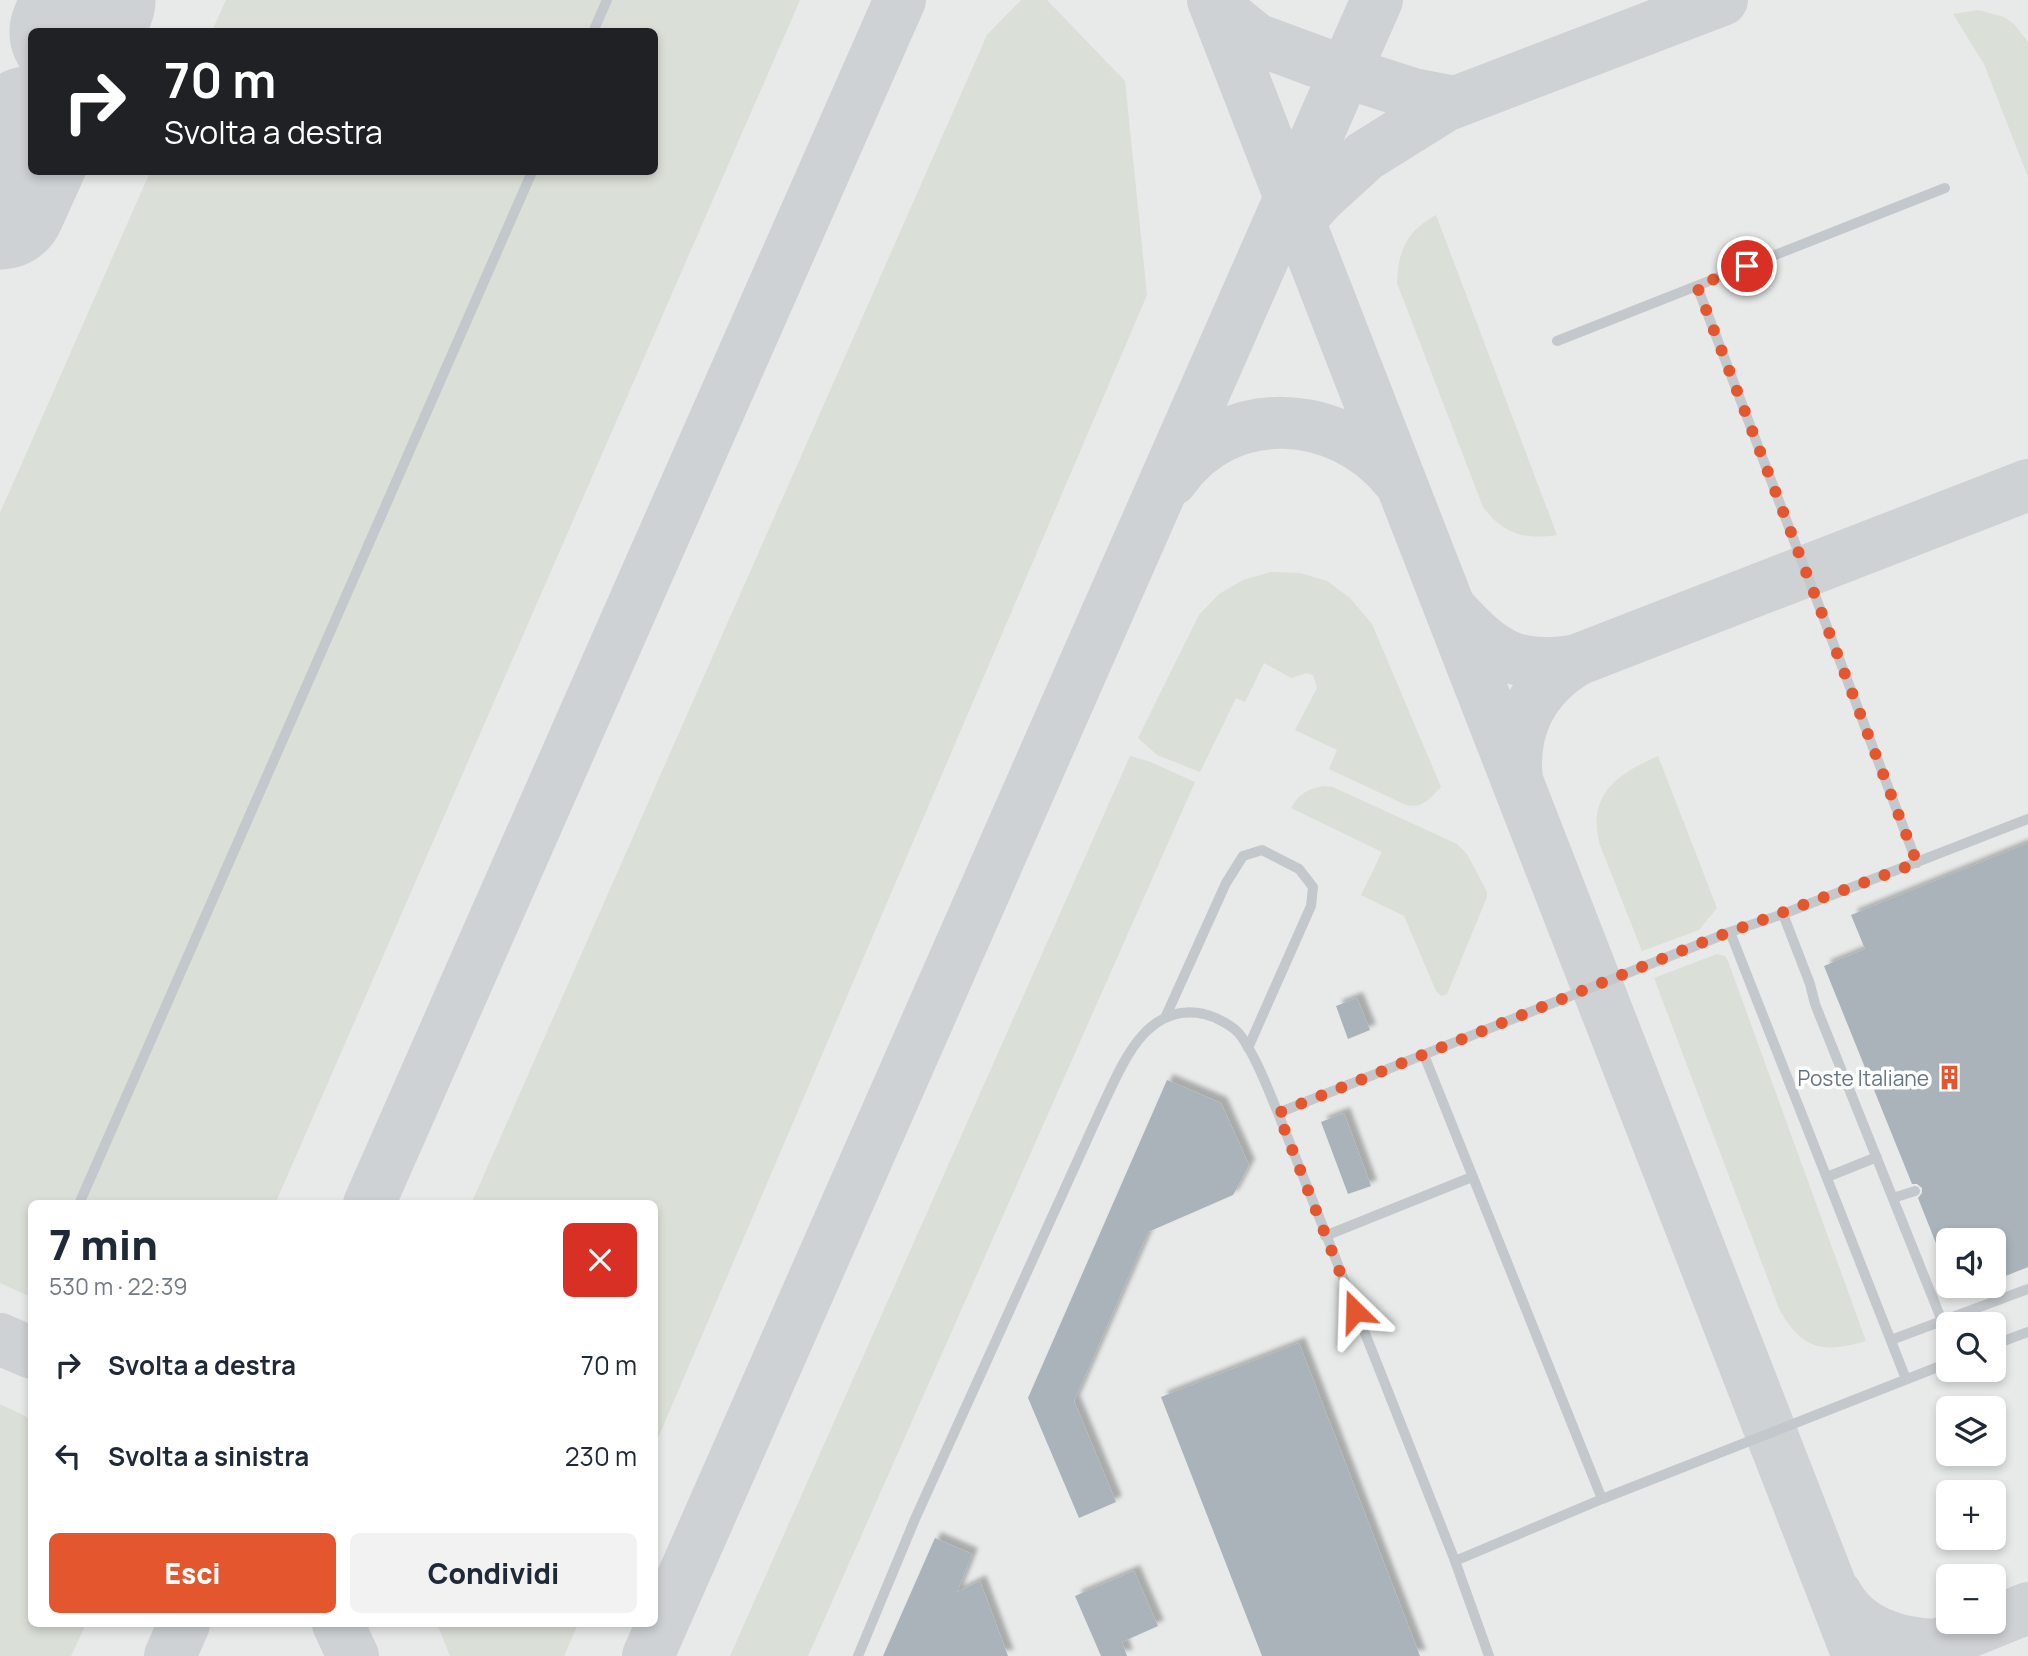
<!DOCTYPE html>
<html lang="it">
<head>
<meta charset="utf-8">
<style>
  :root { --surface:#fff; --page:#f2f2f3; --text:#1f2937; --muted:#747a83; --accent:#e4572e }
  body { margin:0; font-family:Manrope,sans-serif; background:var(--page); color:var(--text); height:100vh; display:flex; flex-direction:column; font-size:26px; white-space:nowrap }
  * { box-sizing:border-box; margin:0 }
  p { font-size:23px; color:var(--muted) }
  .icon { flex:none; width:38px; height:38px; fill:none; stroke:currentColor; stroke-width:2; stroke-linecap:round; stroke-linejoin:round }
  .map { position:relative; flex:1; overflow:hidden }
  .side { position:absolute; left:28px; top:1200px; width:630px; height:427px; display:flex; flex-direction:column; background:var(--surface); border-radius:10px; box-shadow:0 4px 10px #0003 }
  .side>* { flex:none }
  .hud { position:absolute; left:28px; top:28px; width:630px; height:147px; border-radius:10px; box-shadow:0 4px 10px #0003; background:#202124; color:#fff; overflow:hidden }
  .buttons { position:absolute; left:1936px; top:1228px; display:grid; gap:14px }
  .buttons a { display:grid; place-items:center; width:70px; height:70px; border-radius:10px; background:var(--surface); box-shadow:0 4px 10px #0003; font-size:35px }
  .pin { position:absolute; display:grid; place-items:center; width:60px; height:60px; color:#fff; margin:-30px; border:4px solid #fff; border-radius:50%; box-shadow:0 2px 7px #0007 }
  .me { position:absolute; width:77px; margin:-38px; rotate:338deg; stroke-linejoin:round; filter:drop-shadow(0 0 5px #0008) }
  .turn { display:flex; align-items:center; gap:24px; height:147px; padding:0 21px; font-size:32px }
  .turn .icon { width:91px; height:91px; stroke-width:2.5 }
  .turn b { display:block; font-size:49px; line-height:60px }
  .round { display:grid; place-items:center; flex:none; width:74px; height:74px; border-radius:10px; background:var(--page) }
  .headline { display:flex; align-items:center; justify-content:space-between; height:119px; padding:0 21px }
  h1 { font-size:42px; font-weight:800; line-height:52px }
  .button { display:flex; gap:14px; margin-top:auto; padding:14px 21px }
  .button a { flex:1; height:80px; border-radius:10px; background:var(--accent); color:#fff; font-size:28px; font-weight:800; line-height:80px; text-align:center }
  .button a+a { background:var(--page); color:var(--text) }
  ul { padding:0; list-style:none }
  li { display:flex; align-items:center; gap:21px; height:91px; padding:0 21px }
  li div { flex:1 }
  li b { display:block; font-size:26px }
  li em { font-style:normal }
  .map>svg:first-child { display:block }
  .built { fill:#e8e9e9; fill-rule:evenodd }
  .green { fill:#dadfd7 }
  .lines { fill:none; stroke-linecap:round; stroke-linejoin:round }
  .taxiway { stroke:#ced2d4; stroke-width:52 }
  .runway { stroke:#ced2d4; stroke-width:133 }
  .building { fill:#aab3b9; filter:url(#shadow) }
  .lane { stroke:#c3c8cc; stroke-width:10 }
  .route { stroke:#e4572e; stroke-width:12; stroke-dasharray:0 21.6 }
  .labels { text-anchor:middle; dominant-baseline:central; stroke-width:7; stroke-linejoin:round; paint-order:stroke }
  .poi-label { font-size:21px; fill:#657683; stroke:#fff; text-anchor:end }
</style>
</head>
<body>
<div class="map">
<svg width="2028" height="1656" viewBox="0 0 2028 1656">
  <defs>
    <filter id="shadow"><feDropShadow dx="6" dy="-6" stdDeviation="2" flood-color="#0004"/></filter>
  </defs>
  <rect width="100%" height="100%" fill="#fafaf8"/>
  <path class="built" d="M0,0h2028v1656h-2028zM32,32h622v140h-622zM32,1204h622v420h-622zM1948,1241h45v45h-45zM1948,1325h45v45h-45zM1948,1409h45v45h-45zM1948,1493h45v45h-45zM1948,1577h45v45h-45z"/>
  <path class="green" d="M226,0h574l-525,1204h-243l-1,93 -31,-14v-770l150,-341h504v-140l-442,-1z
    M1021,0h26l78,81 22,214 -492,1150 -1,-241h-183l516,-1169z
    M1978,10l26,7 10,7 14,18v135l-44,-113 -31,-50z
    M1436,215l121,320c-32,5 -54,-1 -74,-28l-86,-224c1,-33 10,-52 39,-68z
    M1271,572l29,1 27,8 23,17 22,26 69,163c-11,11 -18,22 -35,18l-77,-36 8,-19 -42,-20 22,-42 -4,-13 -7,-2 -15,5 -27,-15 -19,39 -9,-4 -36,74 -43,-17 -19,-17 61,-123 20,-21 24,-14z
    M1130,756l18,5 47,21 -387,874h-78z
    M1658,756l59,152 -18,22 -57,21 -42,-106c-14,-51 18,-71 58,-89z
    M1323,786l10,1 124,57 10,10 20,38v5l-40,97 -6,2 -5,-5 -32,-75 -43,-21 21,-43 -91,-44c7,-14 17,-19 32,-22z
    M1717,954l8,2 3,5 138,380c-42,12 -62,10 -86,-30l-126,-333z
    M0,1404l31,15 1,205h54l-15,32h-71z
    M437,1624h141l-14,32h-114z"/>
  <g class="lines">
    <path class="taxiway" d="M1213,0l645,1656
      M1214,0l10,13 32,26 89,33 68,22 42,8
      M1290,231l29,-33 46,-42 80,-50 277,-106
      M1172,480c55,-80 168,-72 225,-1
      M1452,610c40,44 64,61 125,50
      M1517,779c-6,-51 16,-93 60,-119l451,-175
      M369,1204l531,-1204
      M0,1339l32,14
      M1837,1595c20,37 62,49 101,50l-14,11
      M338,1624l15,32
      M170,1656l14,-32
      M648,1656l729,-1656
      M1909,1656l119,-48"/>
    <path class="runway" d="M76,32l13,-32
      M0,203l32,-71"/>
  </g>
  <path class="building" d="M2028,843v424l-35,14v-40h-45l-1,30 -29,-73 4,-5v-5l-5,-4h-5l-88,-218 41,-17 -14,-34z
    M1357,998l13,32 -22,9 -12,-33z
    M1167,1080l54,23 28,62 -16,30 -85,37 -74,169 42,101 -37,16 -51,-120z
    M1344,1113l27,73 -23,8 -27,-72z
    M1299,1343l121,313h-158l-101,-259z
    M935,1538l37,16 -15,38 23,-11 28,75h-125z
    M1134,1571l24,55 -36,16 5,14h-26l-26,-60z"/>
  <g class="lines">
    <path class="lane" d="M593,32l14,-32
      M1697,286l220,577
      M1557,341l388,-153
      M1783,914l27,70 5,20 127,317
      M1730,932l176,447
      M1165,1018l61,-135 17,-27 19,-6 37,19 14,18 -2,19 -63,142
      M1424,1055l178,444
      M1278,1113l452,-181 53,-18 245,-95
      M1827,1177l50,-20
      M1893,1198l22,-7
      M79,1204l453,-1032
      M1325,1236l147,-59
      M1891,1340l137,-51
      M1993,1345l35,-13
      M1455,1561l147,-62 346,-136
      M858,1656l57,-137 185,-408c21,-43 44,-110 104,-97 12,3 30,12 37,22 16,23 26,51 37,77l177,448 34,95"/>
  </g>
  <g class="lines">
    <path class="route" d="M1355,1311l-77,-198 438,-176 201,-74 -220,-577 50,-20"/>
  </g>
  <defs>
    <symbol id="building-bare" viewBox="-9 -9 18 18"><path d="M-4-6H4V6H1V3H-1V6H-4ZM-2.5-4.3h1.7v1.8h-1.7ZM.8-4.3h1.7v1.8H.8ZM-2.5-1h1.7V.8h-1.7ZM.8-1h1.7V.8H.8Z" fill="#e4572e" stroke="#fff" stroke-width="2.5" paint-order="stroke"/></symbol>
  </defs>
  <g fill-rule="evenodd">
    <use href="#building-bare" x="1932" y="1060" width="35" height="35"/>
  </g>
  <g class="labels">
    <g class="poi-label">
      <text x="1929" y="1078">Poste Italiane</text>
    </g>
  </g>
</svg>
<div class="buttons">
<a><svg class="icon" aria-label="sound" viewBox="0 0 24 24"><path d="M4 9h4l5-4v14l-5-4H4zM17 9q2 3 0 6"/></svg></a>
<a><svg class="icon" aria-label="search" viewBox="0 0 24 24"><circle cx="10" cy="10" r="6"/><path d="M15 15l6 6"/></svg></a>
<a><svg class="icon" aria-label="layers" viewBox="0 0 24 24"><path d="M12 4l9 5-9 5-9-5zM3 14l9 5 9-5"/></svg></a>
<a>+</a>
<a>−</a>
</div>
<div class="pin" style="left:1747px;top:266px;background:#d93025"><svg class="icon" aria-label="arrive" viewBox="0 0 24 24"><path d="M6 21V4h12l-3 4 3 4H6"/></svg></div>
<svg class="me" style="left:1355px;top:1311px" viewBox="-20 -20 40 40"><path d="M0-17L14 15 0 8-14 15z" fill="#e4572e" stroke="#fff" stroke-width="4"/></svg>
<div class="hud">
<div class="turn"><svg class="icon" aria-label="right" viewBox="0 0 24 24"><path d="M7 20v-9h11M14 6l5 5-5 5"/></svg><div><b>70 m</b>Svolta a destra</div></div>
</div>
<section class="side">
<div class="headline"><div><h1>7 min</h1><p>530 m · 22:39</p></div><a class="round" style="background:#d93025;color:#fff"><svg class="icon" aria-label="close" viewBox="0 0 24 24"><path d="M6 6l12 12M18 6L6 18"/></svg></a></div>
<ul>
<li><svg class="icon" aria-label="right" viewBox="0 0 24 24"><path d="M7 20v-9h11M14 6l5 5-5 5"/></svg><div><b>Svolta a destra</b></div><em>70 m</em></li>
<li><svg class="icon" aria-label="left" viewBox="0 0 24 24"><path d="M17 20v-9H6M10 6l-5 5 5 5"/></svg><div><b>Svolta a sinistra</b></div><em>230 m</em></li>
</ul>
<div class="button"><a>Esci</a><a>Condividi</a></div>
</section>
</div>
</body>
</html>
